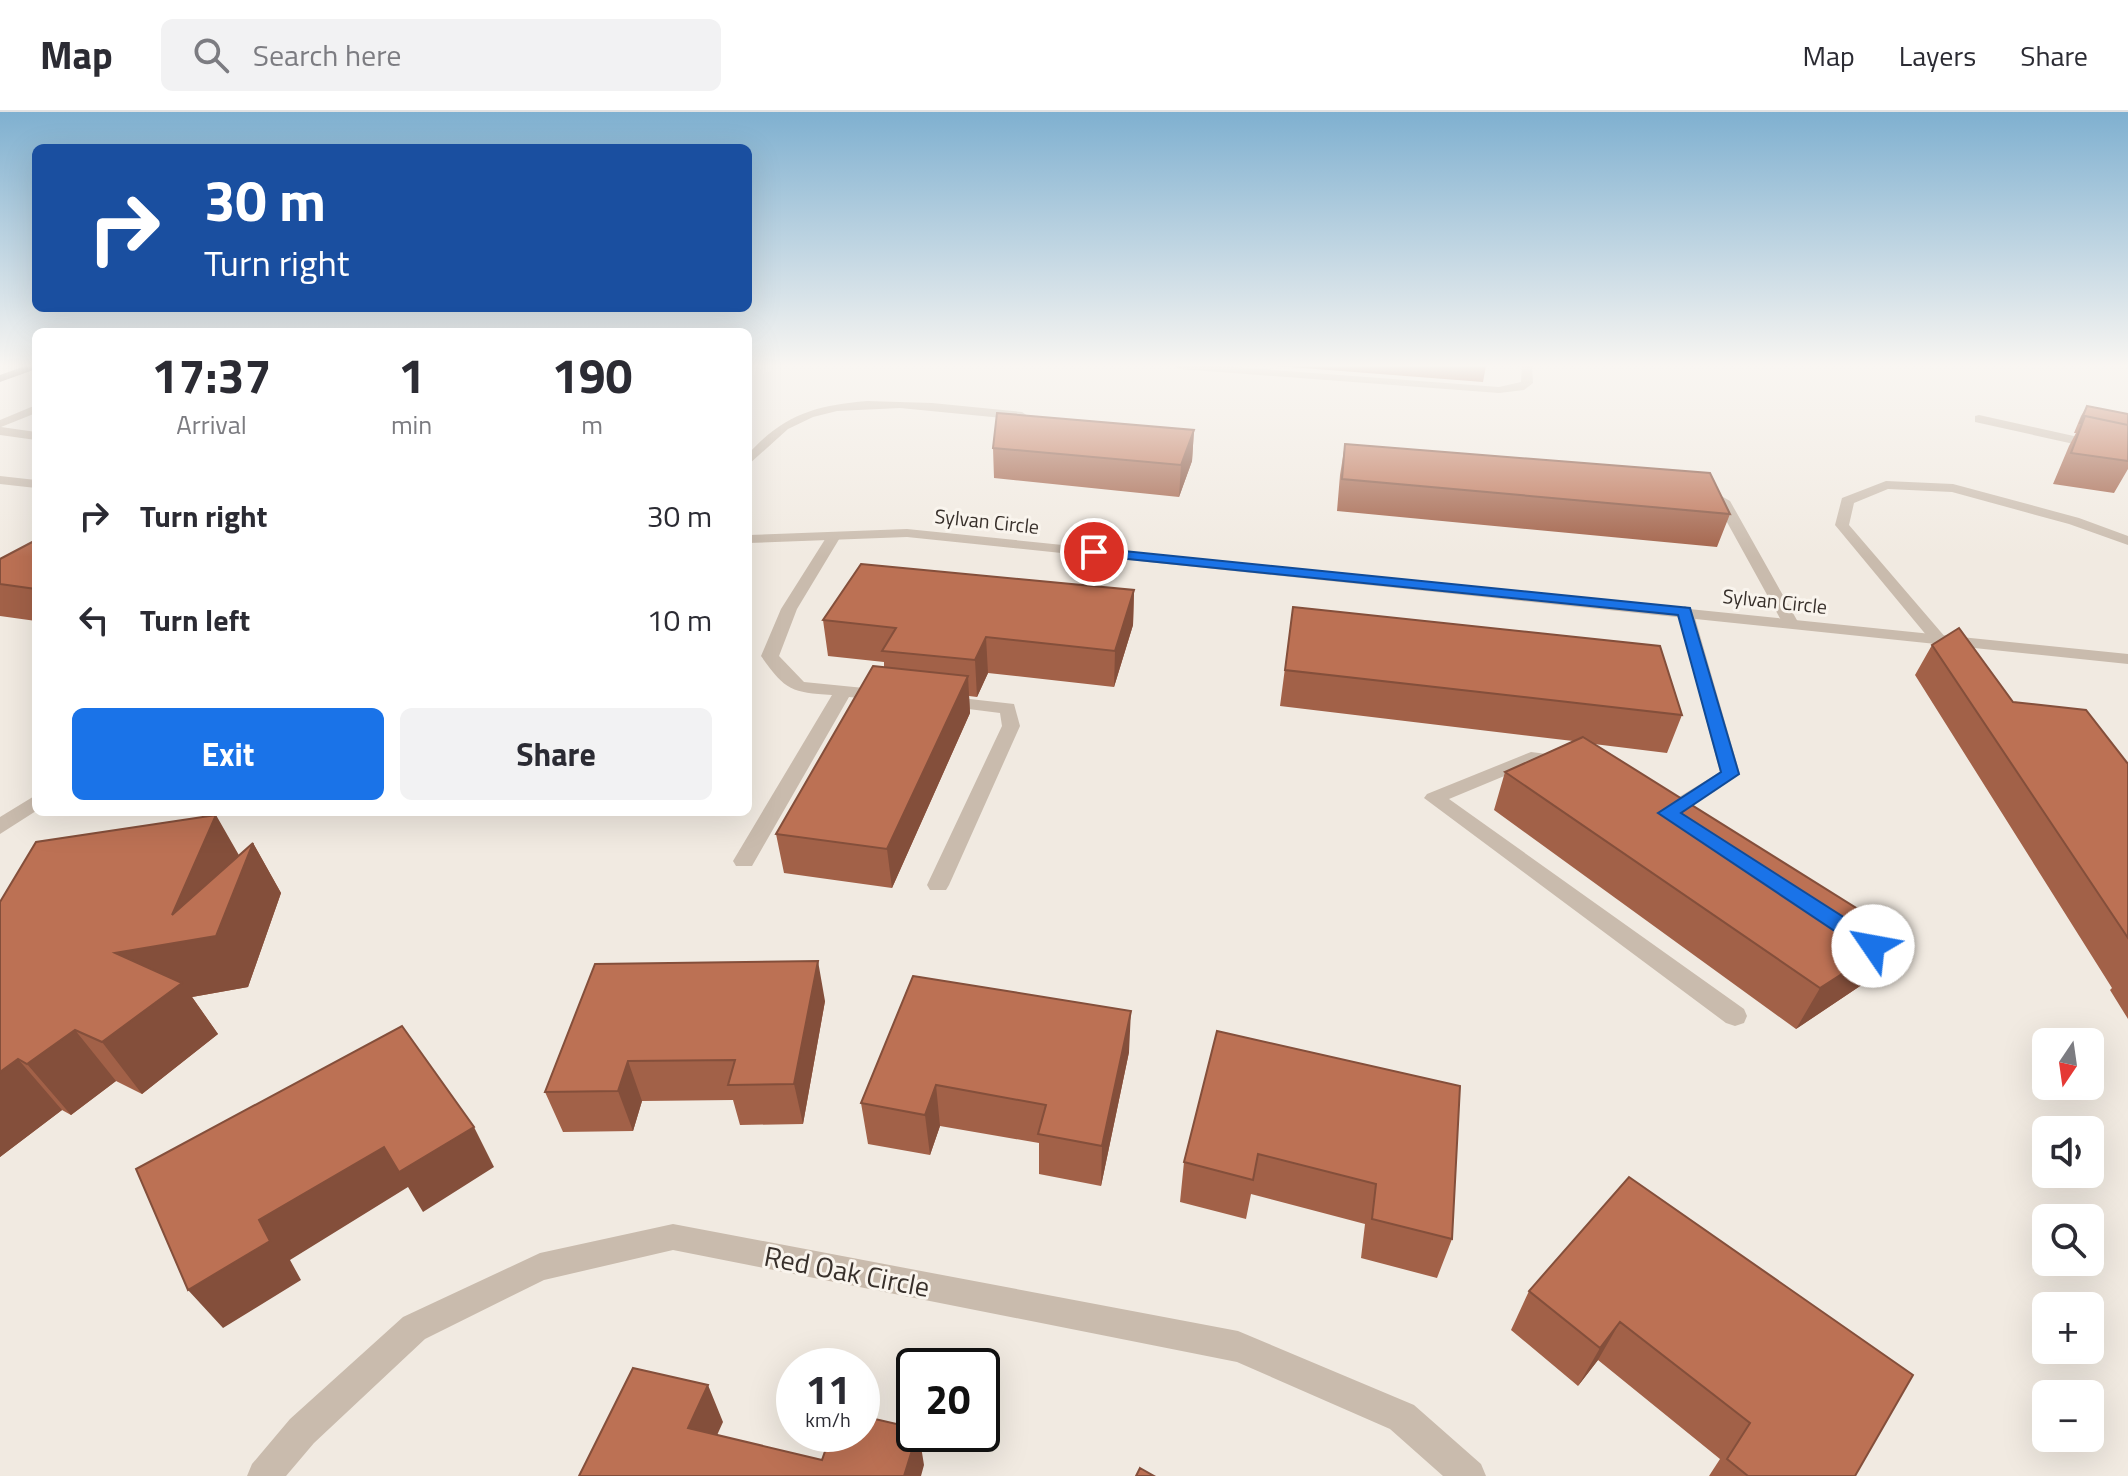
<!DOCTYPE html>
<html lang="en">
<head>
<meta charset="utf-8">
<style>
  :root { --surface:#fff; --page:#f2f2f3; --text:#2b2b33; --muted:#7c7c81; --line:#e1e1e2; --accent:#1a73e8 }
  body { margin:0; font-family:"Titillium Web",sans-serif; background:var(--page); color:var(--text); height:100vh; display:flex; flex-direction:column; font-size:30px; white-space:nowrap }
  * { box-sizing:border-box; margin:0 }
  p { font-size:26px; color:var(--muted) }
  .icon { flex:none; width:44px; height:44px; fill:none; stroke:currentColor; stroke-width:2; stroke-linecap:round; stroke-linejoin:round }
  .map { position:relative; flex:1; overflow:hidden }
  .sheet { position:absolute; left:32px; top:216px; width:720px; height:488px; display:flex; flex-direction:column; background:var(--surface); border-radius:12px; box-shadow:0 8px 32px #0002 }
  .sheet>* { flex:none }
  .banner { position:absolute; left:32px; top:32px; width:720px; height:168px; border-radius:12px; box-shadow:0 8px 32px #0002; background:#1a4fa0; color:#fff; overflow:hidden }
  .needle { width:52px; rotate:193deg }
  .buttons { position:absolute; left:2032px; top:916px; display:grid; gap:16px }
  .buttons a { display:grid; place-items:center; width:72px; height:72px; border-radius:12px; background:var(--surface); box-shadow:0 8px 32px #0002; font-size:40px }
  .speed { position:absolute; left:776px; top:1236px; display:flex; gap:16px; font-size:40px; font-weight:700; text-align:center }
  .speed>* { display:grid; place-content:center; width:104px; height:104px; border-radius:50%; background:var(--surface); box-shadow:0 8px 32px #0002; line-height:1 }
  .speed small { font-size:20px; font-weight:400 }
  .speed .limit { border:4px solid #111; border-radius:12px; background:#fff; color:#111 }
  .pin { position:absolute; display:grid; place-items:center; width:68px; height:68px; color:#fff; margin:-34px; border:4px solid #fff; border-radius:50%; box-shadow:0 2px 8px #0007 }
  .me { position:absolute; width:88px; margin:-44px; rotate:303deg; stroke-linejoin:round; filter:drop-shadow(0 0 6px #0008) }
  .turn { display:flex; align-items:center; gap:28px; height:168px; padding:0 40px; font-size:36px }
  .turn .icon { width:104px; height:104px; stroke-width:2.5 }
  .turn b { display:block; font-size:56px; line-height:68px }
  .eta { display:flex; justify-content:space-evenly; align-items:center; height:136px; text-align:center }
  .eta b { font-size:48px; font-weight:700; line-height:56px }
  .primary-button { display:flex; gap:16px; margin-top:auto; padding:16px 40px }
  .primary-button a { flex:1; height:92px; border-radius:12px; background:var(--accent); color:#fff; font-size:32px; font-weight:700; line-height:92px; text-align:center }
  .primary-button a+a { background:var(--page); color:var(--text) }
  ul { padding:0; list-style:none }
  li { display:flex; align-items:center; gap:24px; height:104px; padding:0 40px }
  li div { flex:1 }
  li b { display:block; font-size:30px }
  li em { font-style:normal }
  header { display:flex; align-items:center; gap:48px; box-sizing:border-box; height:112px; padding:0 40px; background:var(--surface); border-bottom:2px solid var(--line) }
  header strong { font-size:38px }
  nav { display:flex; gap:44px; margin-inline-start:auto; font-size:28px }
  .search { width:560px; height:72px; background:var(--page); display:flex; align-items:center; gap:20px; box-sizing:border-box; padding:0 28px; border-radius:12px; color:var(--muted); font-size:30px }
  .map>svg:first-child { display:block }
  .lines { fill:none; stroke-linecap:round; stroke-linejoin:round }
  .lane { fill:#c9bbad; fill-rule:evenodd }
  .street { fill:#c9bbad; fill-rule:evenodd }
  .primary { fill:#78685e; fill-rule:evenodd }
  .wall { fill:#a26148 }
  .shaded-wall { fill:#844f3b }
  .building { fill:#bc7154; stroke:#844f3b; stroke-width:2 }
  .route { fill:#1a73e8; stroke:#114b97; stroke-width:2 }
  .labels { text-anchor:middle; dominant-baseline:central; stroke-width:6; stroke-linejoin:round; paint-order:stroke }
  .far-street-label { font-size:20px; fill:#38302b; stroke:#f9f4ed }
  .near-street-label { font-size:28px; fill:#38302b; stroke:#f9f4ed }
</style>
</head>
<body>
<header>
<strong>Map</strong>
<div class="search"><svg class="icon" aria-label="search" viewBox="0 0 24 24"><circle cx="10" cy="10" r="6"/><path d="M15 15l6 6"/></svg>Search here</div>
<nav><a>Map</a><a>Layers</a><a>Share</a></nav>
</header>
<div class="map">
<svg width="2128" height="1364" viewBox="0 0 2128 1364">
  <rect width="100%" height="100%" fill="#f1eae1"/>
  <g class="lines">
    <path class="lane" d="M1174,254h47l278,21 22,-5 1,-16h10l1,17 -9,7 -25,3 -319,-24z
      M867,289l65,2 90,9 6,4 -6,4 -122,-12 -63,3 -24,6 -25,12 -40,36v-11c37,-40 66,-48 119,-53z
      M36,293v8l-35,14 35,5v8l-36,-5v-15z
      M1979,303l149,33v8l-153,-34v-6z
      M1886,369l67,3 126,34 49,18v9l-59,-21 -117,-32 -64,-3 -34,14 -5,22 97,113 -2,4h-12l-97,-117 7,-27z
      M1711,378l19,11 68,121 -2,3 -6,2 -8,-5 -65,-118 -13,-10z
      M834,420l7,4 -44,73 -18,47 25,26 80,8 9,5 -9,5 -35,-3 -97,169h-16l-3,-5 99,-166c-41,-3 -46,-4 -71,-39l20,-47 48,-76z
      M1685,494l8,5 47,163 -72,46 -12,-4 -3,-5 3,-5 10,-1 54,-33 -43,-161z
      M943,584l71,8 6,22 -71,159 -3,5h-16l-3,-5 75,-159 -2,-13 -63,-8 -3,-4z
      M1531,640l32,4 10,6 -10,6 -30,-4 -84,35 295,210 3,7 -3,7 -9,3 -9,-3 -302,-225 3,-4z"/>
    <path class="street" d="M0,364l36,4v8l-36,-4z
      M907,417l1221,125v10l-1221,-127 -159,6v-8z
      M36,683v16l-36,23v-17z
      M673,1112l565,107 176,74 67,59 5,12h-43l-53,-47 -153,-67 -564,-112 -129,30 -119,59 -111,104 -28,33h-39l5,-12 38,-45 113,-102 137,-64z"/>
    <path class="primary" d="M25,254h11v3l-36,13v-7z"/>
  </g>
  <path class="wall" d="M1277,254h209l-3,16z
    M2087,294l41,8v55l-14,24 -61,-9 16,-38 7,-13h-2l7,-17z
    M1194,318l-2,31 -13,36 -185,-19 -1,-30z
    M1345,332l385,70 -13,33 -380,-36 3,-36z
    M36,428v81l-36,-5v-57z
    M1134,478l-1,35 -19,62 -126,-14 -11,24 -8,-1 1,17 -78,175 -108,-15 -8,-39 108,-167v-5l-56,-6 -5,-36z
    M1293,495l389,108 -15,38 -73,-9 281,232 -79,53 -302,-219 11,-38 68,-31 -293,-35z
    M1932,533l81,57 115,62v255l-18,-29 2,-2 -197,-313z
    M253,731l28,50 -33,94 -56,10 26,37 -76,60 -26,-13 -45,34 -9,-5 -62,47v-255l239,-47z
    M595,852l230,37 -22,123 -63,1 -7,-25 -91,1 -9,30 -70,1 -18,-40z
    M913,864l216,76 -28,134 -62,-12v-31l-99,-17 -10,29 -62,-11 -7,-41z
    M1217,919l235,208 -15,39 -76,-20 4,-34 -114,-30 -5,25 -66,-17 4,-40z
    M1629,1065l226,299h-146l11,-17 -122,-99 -20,26 -67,-56 18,-39z"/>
  <path class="shaded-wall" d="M1194,318l-2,31 -13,36 2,-32z
    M1134,478l-1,35 -19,62 1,-36z
    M986,525l2,36 -11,24 -2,-37z
    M968,564l2,37 -78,175 -5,-39z
    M216,703l28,49 9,-21 28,50 -33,94 -56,10 26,37 -76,60 -40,-52 13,-89 57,-38z
    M1901,824l-26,40 -79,53 24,-41z
    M818,849l7,40 -22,123 -9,-40z
    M1131,899l-2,41 -28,134 1,-40z
    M75,918l41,51 -45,34 -44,-51z
    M18,947l44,51 -62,47v-85z
    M628,949l14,40 -9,30 -15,-40z
    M936,973l4,41 -10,29 -5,-40z
    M474,1015l20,40 -71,45 -15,-25 -118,73 11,20 -78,48 -35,-38 71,-70 125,-73z
    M1620,1210l-22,38 -20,26 22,-38z
    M708,1273l15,37 -19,42 -16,-36z
    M917,1322h2l5,31 -3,11h-17z"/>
  <path class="building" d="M2087,294l41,8v11l-43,-9 -3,7h-2z
    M997,301l197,17 -13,35 -188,-17z
    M2085,304l43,9v36l-57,-8z
    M1345,332l365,29 20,41 -388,-35z
    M36,428v49l-36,-5v-25z
    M861,452l273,26 -19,61 -129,-14 -11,23 -93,-9 14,-23 -73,-8z
    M1293,495l367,39 22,69 -397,-45z
    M1959,516l54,74 73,8 42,54v174l-196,-293z
    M873,554l95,10 -81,173 -111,-15z
    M1583,625l318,199 -81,52 -315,-216z
    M216,703l-44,100 81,-72 -37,93 -101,17 67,30 -80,59 -27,-12 -48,34 -9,-5 -18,13v-170l36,-60z
    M818,849l-24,123 -66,1 7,-25 -107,1 -10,30 -73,1 50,-128z
    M913,864l218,35 -29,135 -64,-12 8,-29 -110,-20 -11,30 -64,-12z
    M402,914l72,101 -75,45 -15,-25 -125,73 11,21 -82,49 -52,-121z
    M1217,919l243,55 -8,153 -80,-20 4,-35 -118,-30 -5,26 -69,-18z
    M1629,1065l284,198 -58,101h-107l-21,-17 23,-36 -130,-101 -20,26 -71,-57z
    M633,1256l75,17 -20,43 134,32 9,-26h31v-18l52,12v6h3l-13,42h-325z
    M1140,1356l14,8h-18z"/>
  <linearGradient id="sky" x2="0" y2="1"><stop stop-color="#7fb0d0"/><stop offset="0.57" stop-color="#f9f6f2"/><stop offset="1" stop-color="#f9f6f2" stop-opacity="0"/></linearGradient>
  <rect width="2128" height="445" fill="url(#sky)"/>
  <path class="route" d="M1094,436l596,60 49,166 -58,39 200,128 3,5 -3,6h-15l-208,-139 63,-41 -43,-157 -589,-60 -2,-3z"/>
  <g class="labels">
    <g class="far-street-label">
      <text transform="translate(987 409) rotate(6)">Sylvan Circle</text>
      <text transform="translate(1775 489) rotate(6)">Sylvan Circle</text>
    </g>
    <g class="near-street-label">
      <text transform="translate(847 1159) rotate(11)">Red Oak Circle</text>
    </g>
  </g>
</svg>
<div class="buttons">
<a><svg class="needle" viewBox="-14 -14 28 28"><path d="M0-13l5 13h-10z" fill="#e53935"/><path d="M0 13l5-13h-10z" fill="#7c7c81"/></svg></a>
<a><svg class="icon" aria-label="sound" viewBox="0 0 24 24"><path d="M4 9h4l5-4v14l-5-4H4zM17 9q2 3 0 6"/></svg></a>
<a><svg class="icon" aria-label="search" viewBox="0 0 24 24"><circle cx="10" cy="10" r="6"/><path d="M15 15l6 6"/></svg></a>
<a>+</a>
<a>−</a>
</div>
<div class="speed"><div>11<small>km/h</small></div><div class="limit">20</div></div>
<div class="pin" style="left:1094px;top:440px;background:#d93025"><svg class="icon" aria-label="arrive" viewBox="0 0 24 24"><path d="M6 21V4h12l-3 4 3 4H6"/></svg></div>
<svg class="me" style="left:1873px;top:834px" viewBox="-20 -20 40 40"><circle r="19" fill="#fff"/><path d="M0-13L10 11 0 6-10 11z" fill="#1a73e8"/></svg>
<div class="banner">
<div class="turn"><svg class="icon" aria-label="right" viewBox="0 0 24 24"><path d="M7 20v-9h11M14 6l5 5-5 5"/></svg><div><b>30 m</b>Turn right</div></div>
</div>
<section class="sheet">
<div class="eta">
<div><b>17:37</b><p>Arrival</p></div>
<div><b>1</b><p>min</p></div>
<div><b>190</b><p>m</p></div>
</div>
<ul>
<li><svg class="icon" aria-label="right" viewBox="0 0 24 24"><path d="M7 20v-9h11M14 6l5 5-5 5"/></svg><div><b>Turn right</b></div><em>30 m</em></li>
<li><svg class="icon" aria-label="left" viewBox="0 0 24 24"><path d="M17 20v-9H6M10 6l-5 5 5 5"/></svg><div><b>Turn left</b></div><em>10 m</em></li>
</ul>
<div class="primary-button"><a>Exit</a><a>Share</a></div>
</section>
</div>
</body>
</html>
